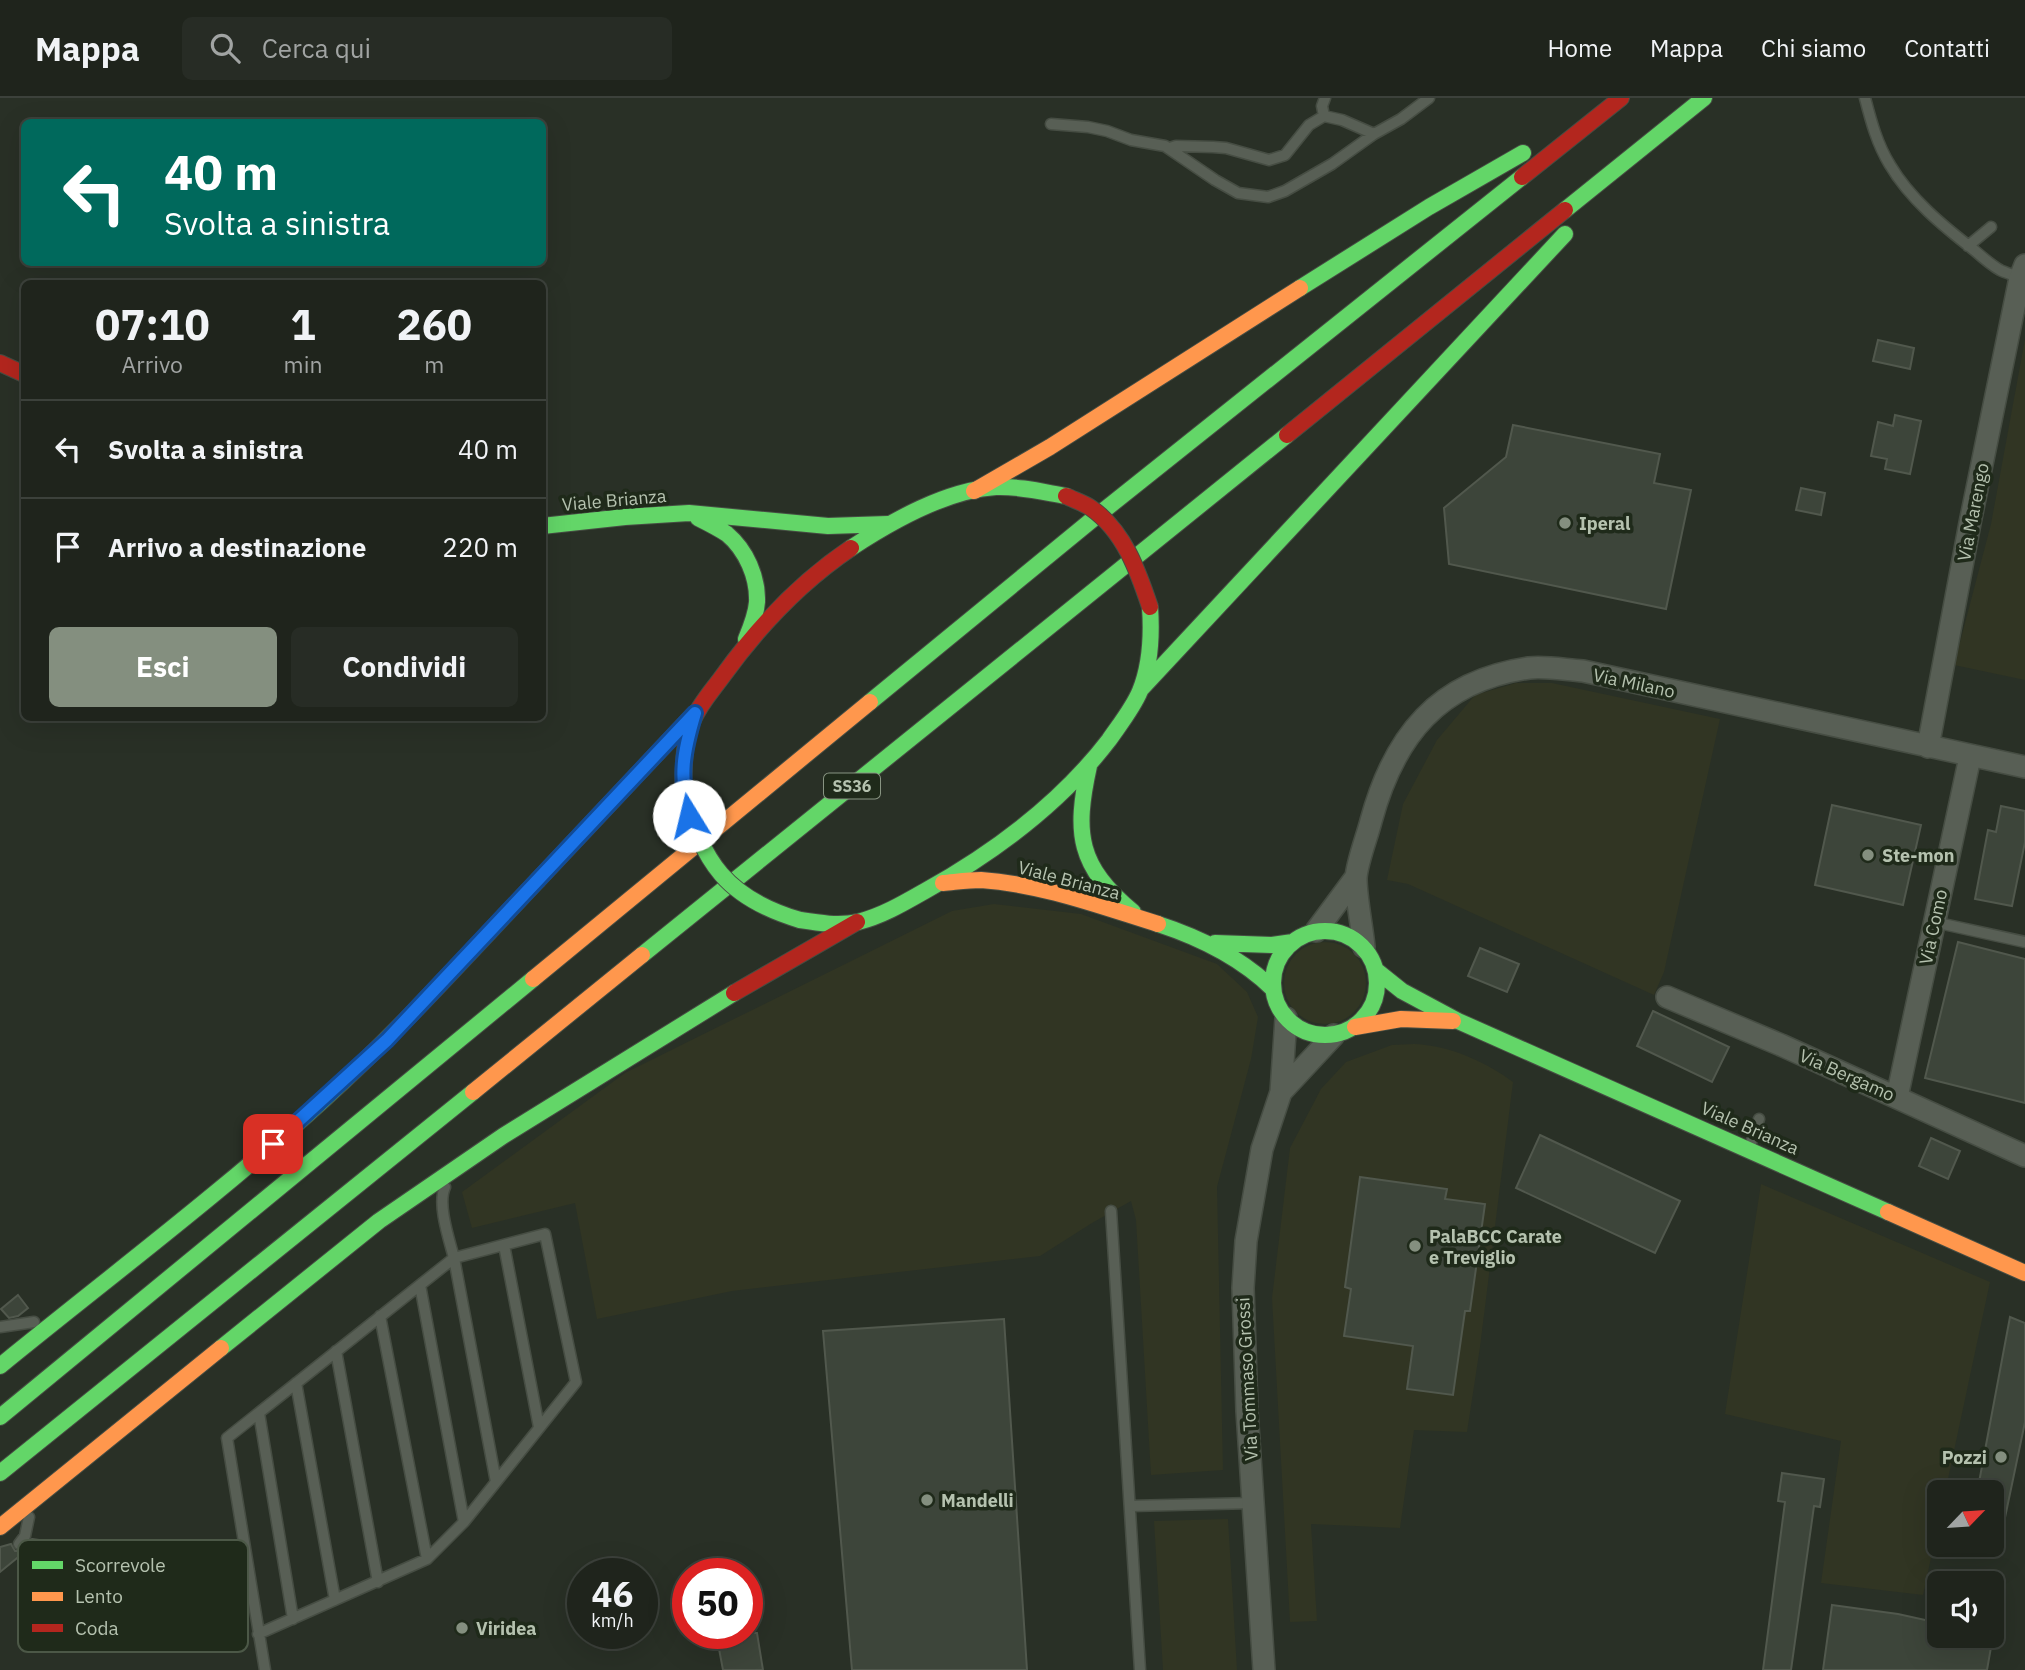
<!DOCTYPE html>
<html lang="it">
<head>
<meta charset="utf-8">
<style>
  :root { --surface:#1f241c; --page:#272c25; --text:#f1f3f6; --muted:#a1a4a3; --line:#3c413b; --accent:#848f7f }
  body { margin:0; font-family:"IBM Plex Sans",sans-serif; background:var(--page); color:var(--text); height:100vh; display:flex; flex-direction:column; font-size:26px; white-space:nowrap }
  * { box-sizing:border-box; margin:0 }
  p { font-size:23px; color:var(--muted) }
  .icon { flex:none; width:38px; height:38px; fill:none; stroke:currentColor; stroke-width:2; stroke-linecap:round; stroke-linejoin:round }
  .map { position:relative; flex:1; overflow:hidden }
  .details { position:absolute; left:21px; top:182px; width:525px; height:441px; display:flex; flex-direction:column; background:var(--surface); border-radius:10px; box-shadow:0 7px 28px #0002,0 0 0 2px var(--line) }
  .details>* { flex:none }
  .hud { position:absolute; left:21px; top:21px; width:525px; height:147px; border-radius:10px; box-shadow:0 7px 28px #0002,0 0 0 2px var(--line); background:#00695c; color:#fff; overflow:hidden }
  .needle { width:46px; rotate:65deg }
  .buttons { position:absolute; left:1927px; top:1382px; display:grid; gap:14px }
  .buttons a { display:grid; place-items:center; width:77px; height:77px; border-radius:10px; background:var(--surface); box-shadow:0 7px 28px #0002,0 0 0 2px var(--line); font-size:35px }
  .speed { position:absolute; left:567px; top:1460px; display:flex; gap:14px; font-size:35px; font-weight:700; text-align:center }
  .speed>* { display:grid; place-content:center; width:91px; height:91px; border-radius:50%; background:var(--surface); box-shadow:0 7px 28px #0002,0 0 0 2px var(--line); line-height:1 }
  .speed small { font-size:18px; font-weight:400 }
  .speed .limit { border:10px solid #d22; background:#fff; color:#111 }
  .pin { position:absolute; display:grid; place-items:center; width:60px; height:60px; color:#fff; margin:-30px; border-radius:14px; box-shadow:0 4px 10px #0006 }
  .me { position:absolute; width:77px; margin:-38px; rotate:351deg; stroke-linejoin:round; filter:drop-shadow(0 0 5px #0008) }
  .turn { display:flex; align-items:center; gap:24px; height:147px; padding:0 28px; font-size:32px }
  .turn .icon { width:91px; height:91px; stroke-width:2.5 }
  .turn b { display:block; font-size:49px; line-height:60px }
  .eta { display:flex; justify-content:space-evenly; align-items:center; height:119px; text-align:center }
  .eta b { font-size:42px; font-weight:700; line-height:49px }
  .button { display:flex; gap:14px; margin-top:auto; padding:14px 28px }
  .button a { flex:1; height:80px; border-radius:10px; background:var(--accent); color:#fff; font-size:28px; font-weight:700; line-height:80px; text-align:center }
  .button a+a { background:var(--page); color:var(--text) }
  ul { padding:0; list-style:none }
  li { display:flex; align-items:center; gap:21px; height:98px; padding:0 28px; border-top:2px solid var(--line) }
  li div { flex:1 }
  li b { display:block; font-size:26px }
  li em { font-style:normal }
  header { display:flex; align-items:center; gap:42px; box-sizing:border-box; height:98px; padding:0 35px; background:var(--surface); border-bottom:2px solid var(--line) }
  header strong { font-size:33px }
  nav { display:flex; gap:38px; margin-inline-start:auto; font-size:24px }
  .search { width:490px; height:63px; background:var(--page); display:flex; align-items:center; gap:18px; box-sizing:border-box; padding:0 24px; border-radius:10px; color:var(--muted); font-size:26px }
  .map>svg:first-child { display:block }
  .green { fill:#313523 }
  .building { fill:#3d453a; stroke:#51584d; stroke-width:2 }
  .lines { fill:none; stroke-linecap:round; stroke-linejoin:round }
  .lane-casing { stroke:#464d43; stroke-width:13 }
  .street-casing { stroke:#464d43; stroke-width:24 }
  .fast-casing { stroke:#464d43; stroke-width:18 }
  .slow-casing { stroke:#464d43; stroke-width:18 }
  .jam-casing { stroke:#464d43; stroke-width:18 }
  .lane { stroke:#585f55; stroke-width:10 }
  .street { stroke:#585f55; stroke-width:21 }
  .fast { stroke:#63d668; stroke-width:16 }
  .slow { stroke:#ff974d; stroke-width:16 }
  .jam { stroke:#b3261e; stroke-width:16 }
  .fast-bridge-casing { stroke:#464d43; stroke-width:18; stroke-linecap:butt }
  .jam-bridge-casing { stroke:#464d43; stroke-width:18; stroke-linecap:butt }
  .fast-bridge { stroke:#63d668; stroke-width:16 }
  .jam-bridge { stroke:#b3261e; stroke-width:16 }
  .route-casing { stroke:#114b97; stroke-width:18 }
  .route { stroke:#1a73e8; stroke-width:12 }
  .poi-dot { fill:#848f7f; stroke:#1f2a1a; stroke-width:2.5 }
  .labels { text-anchor:middle; dominant-baseline:central; stroke-width:7; stroke-linejoin:round; paint-order:stroke }
  .shield { fill:#1f2a1a; stroke:#889482; stroke-width:2 }
  .shield-label { font-size:16px; font-weight:bold; fill:#b5c2af }
  .street-label { font-size:18px; fill:#b5c2af; stroke:#1f2a1a }
  .poi-label { font-size:18px; font-weight:bold; fill:#b5c2af; stroke:#1f2a1a; text-anchor:start }
  .key { fill:#1f2a1a; stroke:#4c5847; stroke-width:2 }
  .key-label { font-size:19px; fill:#b5c2af }
</style>
</head>
<body>
<header>
<strong>Mappa</strong>
<div class="search"><svg class="icon" aria-label="search" viewBox="0 0 24 24"><circle cx="10" cy="10" r="6"/><path d="M15 15l6 6"/></svg>Cerca qui</div>
<nav><a>Home</a><a>Mappa</a><a>Chi siamo</a><a>Contatti</a></nav>
</header>
<div class="map">
<svg width="2025" height="1572" viewBox="0 0 2025 1572">
  <rect width="100%" height="100%" fill="#293026"/>
  <path class="green" d="M2025,241v341l-71,-15 37,-141z
    M1516,585h36l168,36 -56,253 -10,23 -246,-111 -21,-4 16,-76 34,-64 38,-45z
    M994,806l87,10 136,50 30,28 11,25 -7,42 -34,128 6,283 -72,5 -15,-255 -5,-19 -39,22 -52,33 -308,35 -135,28 -22,-116 -103,25 -10,-36 163,-119 327,-162z
    M1284 885a41 41 0 1 1 82 0a41 41 0 1 1-82 0Z
    M1392,947c11,0 22,-2 33,0 30,3 64,19 88,37l-33,265 -13,85 -53,-2 -14,98 -89,-4 6,97 -27,1 -18,-324 18,-150 31,-59 25,-27z
    M1761,1086l229,98 -45,211h-6v28l-16,74 -102,-12 20,-142 -116,-27z
    M1228,1421l9,151h-74l-9,-149z"/>
  <path class="building" d="M1878,242l36,8 -4,21 -37,-8z
    M1895,317l26,6 -11,53 -25,-5 2,-10 -16,-3 7,-34 15,4z
    M1513,327l147,29 -6,29 37,7 -25,119 -217,-45 -5,-56 62,-51z
    M1801,390l24,5 -4,22 -25,-5z
    M1832,707l89,20 -18,80 -88,-20z
    M2001,708l24,5v31l-13,64 -37,-7 13,-69 8,2z
    M1958,844l67,17v144l-100,-25z
    M1480,850l39,16 -12,28 -39,-16z
    M1653,913l76,36 -17,35 -75,-36z
    M1540,1037l140,66 -25,52 -139,-65z
    M1931,1040l29,13 -12,28 -29,-13z
    M1360,1079l87,12 -2,10 40,5 -15,107h-5l-12,84 -46,-6 6,-43 -69,-10 7,-47 -6,-2z
    M18,1197l10,13 -10,8 -9,2 -8,-9z
    M2010,1219l15,6v99l-27,129 -6,-1v-57h-15z
    M1004,1221l23,351h-175l-29,-339z
    M1782,1375l42,6 -4,28 -6,-1 -23,164h-28l22,-168 -7,-1z
    M32,1441l15,2 -6,41 -18,-3 4,-29 -27,22v-25l11,-3 4,7h6z
    M1832,1507l66,9 41,9v13h54l-6,34h-164z
    M716,1535h41l6,37h-40z"/>
  <g class="lines">
    <defs>
      <path id="lane" d="M1865,0c6,23 12,46 25,67 20,34 53,61 84,85 8,7 17,15 26,20 6,3 14,5 20,8
        M1324,18l-2,-10 3,-8
        M1051,26l37,3 19,4 24,9 34,6 50,34 23,13 30,4 17,-6 47,-27 42,-30 27,-15 28,-21
        M1170,50l6,-2 37,1 13,1 43,12 16,-5 24,-30 15,-9 18,4 32,14
        M1968,148l23,-19
        M1934,824l91,20
        M1749,1051l10,-30
        M445,1089c-8,17 4,52 9,71l42,224
        M1111,1113l29,459
        M504,1147l35,182
        M420,1187l44,237
        M380,1218l47,243
        M0,1229l34,-5
        M336,1253l42,231
        M296,1285l39,217
        M259,1315l34,206
        M1130,1408l123,-3
        M19,1446l6,-8 4,-19
        M258,1536l169,-75 37,-37 112,-140 -31,-148 -91,24 -227,180 38,232"/>
      <path id="street" d="M1928,649l42,-224 50,-245 5,-13
        M1316,833l40,-54
        M1364,849c-2,-21 -8,-49 -8,-69 1,-16 11,-41 15,-57 23,-85 67,-140 158,-153 17,-2 37,2 54,3l442,96
        M1667,899l114,48 244,111
        M1281,994l53,-57
        M1897,999l73,-340
        M1264,1572l-17,-259 -4,-123 3,-47 16,-92 19,-57 5,-74"/>
      <path id="fast" d="M1565,112l139,-112
        M1300,190l129,-81 94,-54
        M698,420c10,5 20,10 29,16 19,16 31,43 30,68 -1,13 -6,25 -11,37
        M542,428l83,-9 64,-4 139,13 60,-2
        M851,450c41,-27 95,-58 145,-61 23,-1 47,5 70,9
        M1141,591l424,-455
        M870,604l223,-183 429,-342
        M1089,668c-15,68 -11,100 44,146
        M800,822c19,3 39,6 58,2 24,-6 46,-19 67,-31 70,-39 135,-87 184,-151 11,-16 24,-32 31,-49 11,-27 12,-55 10,-84
        M1158,826c43,14 82,33 115,65
        M1273 885a52 52 0 1 1 104 0a52 52 0 1 1-104 0Z
        M1215,845l57,2 21,-3
        M642,857l645,-520
        M1377,873l25,20 56,30 430,191
        M221,1250l158,-127 124,-85 231,-143
        M0,1268c108,-88 220,-172 323,-266 76,-69 145,-146 215,-220
        M0,1319l533,-438
        M0,1375l473,-381"/>
      <path id="slow" d="M974,393l76,-44 250,-159
        M943,785c12,-1 25,-3 38,-3 60,4 119,26 177,44
        M533,881l337,-277
        M1355,929l46,-8 52,2
        M473,994l169,-137
        M1888,1114l137,61
        M0,1429l221,-179"/>
      <path id="jam" d="M1522,79l99,-79
        M0,265l24,11
        M1287,337l278,-225
        M683,693c1,-23 0,-47 9,-69 7,-17 19,-30 30,-45 36,-50 77,-94 129,-129
        M538,782l157,-167
        M734,895l123,-71"/>
    </defs>
    <use href="#lane" class="lane-casing"/>
    <use href="#street" class="street-casing"/>
    <use href="#fast" class="fast-casing"/>
    <use href="#slow" class="slow-casing"/>
    <use href="#jam" class="jam-casing"/>
    <use href="#lane" class="lane"/>
    <use href="#street" class="street"/>
    <use href="#fast" class="fast"/>
    <use href="#slow" class="slow"/>
    <use href="#jam" class="jam"/>
    <defs>
      <path id="fast-bridge" d="M683,693c20,72 43,107 117,129"/>
      <path id="jam-bridge" d="M1066,398c8,4 18,7 25,12 33,23 47,63 59,99"/>
    </defs>
    <use href="#fast-bridge" class="fast-bridge-casing"/>
    <use href="#jam-bridge" class="jam-bridge-casing"/>
    <use href="#fast-bridge" class="fast-bridge"/>
    <use href="#jam-bridge" class="jam-bridge"/>
  </g>
  <g class="lines">
    <defs>
      <path id="route" d="M273,1046l114,-104 308,-327c-12,40 -16,62 -6,103"/>
    </defs>
    <use href="#route" class="route-casing"/>
    <use href="#route" class="route"/>
  </g>
  <g class="poi-dot">
    <circle cx="1565" cy="425" r="7"/>
    <circle cx="1868" cy="757" r="7"/>
    <circle cx="1415" cy="1148" r="7"/>
    <circle cx="2001" cy="1359" r="7"/>
    <circle cx="927" cy="1402" r="7"/>
    <circle cx="462" cy="1530" r="7"/>
  </g>
  <g class="labels">
    <rect class="shield" x="824" y="675.5" width="56" height="25" rx="5"/>
    <g class="shield-label">
      <text x="852" y="688">SS36</text>
    </g>
    <g class="street-label">
      <text transform="translate(614 402) rotate(-5)">Viale Brianza</text>
      <text transform="translate(1973 414) rotate(-79)">Via Marengo</text>
      <text transform="translate(1634 585) rotate(12)">Via Milano</text>
      <text transform="translate(1069 782) rotate(15)">Viale Brianza</text>
      <text transform="translate(1933 829) rotate(-78)">Via Como</text>
      <text transform="translate(1847 977) rotate(24)">Via Bergamo</text>
      <text transform="translate(1750 1030) rotate(24)">Viale Brianza</text>
      <text transform="translate(1247 1281) rotate(-93)">Via Tommaso Grossi</text>
    </g>
    <g class="poi-label">
      <text x="1579" y="425">Iperal</text>
      <text x="1882" y="757">Ste-mon</text>
      <text x="1429" y="1138">PalaBCC Carate<tspan x="1429" dy="21">e Treviglio</tspan></text>
      <text x="1987" y="1359" text-anchor="end">Pozzi</text>
      <text x="941" y="1402">Mandelli</text>
      <text x="476" y="1530">Viridea</text>
    </g>
  </g>
  <rect x="18" y="1442" width="230" height="112" rx="10" class="key"/>
  <rect x="32" y="1463" width="31" height="8" fill="#63d668"/>
  <rect x="32" y="1494" width="31" height="9" fill="#ff974d"/>
  <rect x="32" y="1526" width="31" height="8" fill="#b3261e"/>
  <g class="key-label">
    <text x="75" y="1474">Scorrevole</text>
    <text x="75" y="1505">Lento</text>
    <text x="75" y="1537">Coda</text>
  </g>
</svg>
<div class="buttons">
<a><svg class="needle" viewBox="-14 -14 28 28"><path d="M0-13l5 13h-10z" fill="#e53935"/><path d="M0 13l5-13h-10z" fill="#a1a4a3"/></svg></a>
<a><svg class="icon" aria-label="sound" viewBox="0 0 24 24"><path d="M4 9h4l5-4v14l-5-4H4zM17 9q2 3 0 6"/></svg></a>
</div>
<div class="speed"><div>46<small>km/h</small></div><div class="limit">50</div></div>
<div class="pin" style="left:273px;top:1046px;background:#d93025"><svg class="icon" aria-label="arrive" viewBox="0 0 24 24"><path d="M6 21V4h12l-3 4 3 4H6"/></svg></div>
<svg class="me" style="left:689px;top:718px" viewBox="-20 -20 40 40"><circle r="19" fill="#fff"/><path d="M0-13L10 11 0 6-10 11z" fill="#1a73e8"/></svg>
<div class="hud">
<div class="turn"><svg class="icon" aria-label="left" viewBox="0 0 24 24"><path d="M17 20v-9H6M10 6l-5 5 5 5"/></svg><div><b>40 m</b>Svolta a sinistra</div></div>
</div>
<section class="details">
<div class="eta">
<div><b>07:10</b><p>Arrivo</p></div>
<div><b>1</b><p>min</p></div>
<div><b>260</b><p>m</p></div>
</div>
<ul>
<li><svg class="icon" aria-label="left" viewBox="0 0 24 24"><path d="M17 20v-9H6M10 6l-5 5 5 5"/></svg><div><b>Svolta a sinistra</b></div><em>40 m</em></li>
<li><svg class="icon" aria-label="arrive" viewBox="0 0 24 24"><path d="M6 21V4h12l-3 4 3 4H6"/></svg><div><b>Arrivo a destinazione</b></div><em>220 m</em></li>
</ul>
<div class="button"><a>Esci</a><a>Condividi</a></div>
</section>
</div>
</body>
</html>
